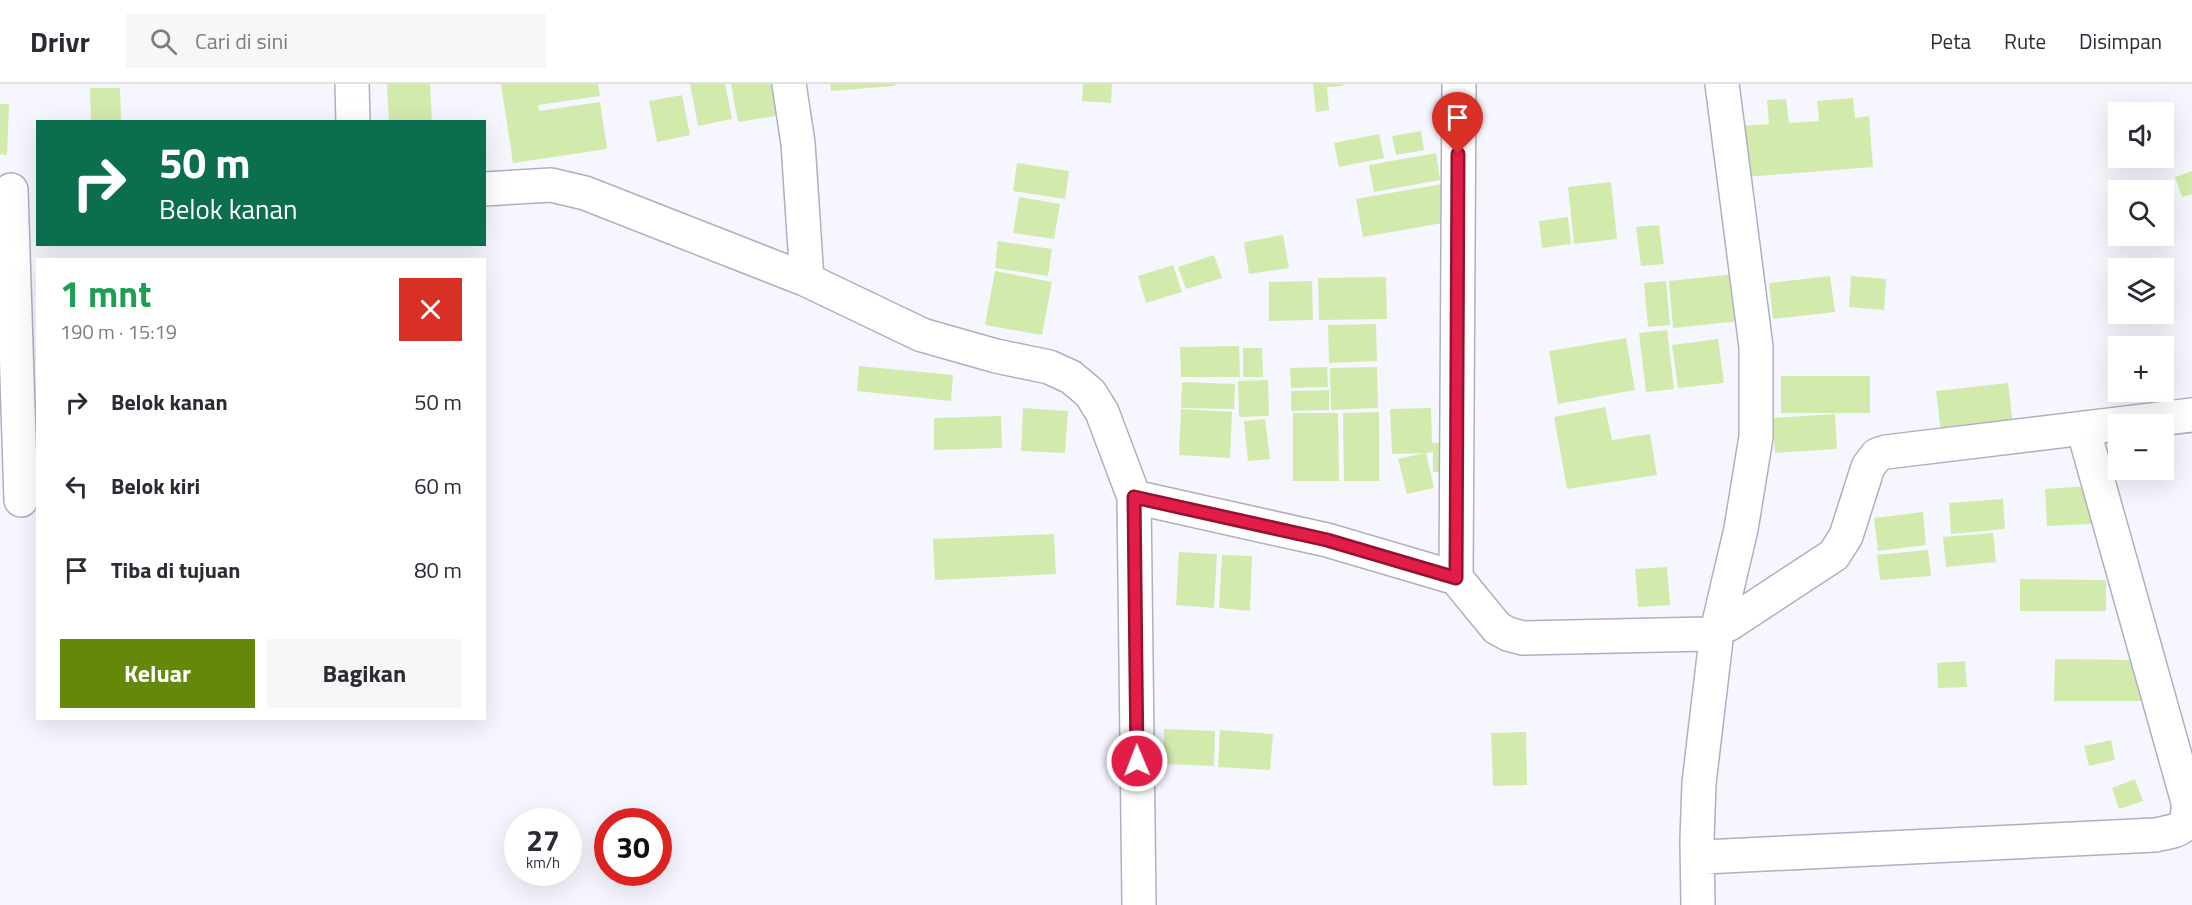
<!DOCTYPE html>
<html lang="id">
<head>
<meta charset="utf-8">
<style>
  :root { --surface:#fff; --page:#f7f7f7; --text:#2b2b33; --muted:#7c7c81; --line:#e1e1e2; --accent:#668809 }
  body { margin:0; font-family:"Titillium Web",sans-serif; background:var(--page); color:var(--text); height:100vh; display:flex; flex-direction:column; font-size:22px; white-space:nowrap }
  * { box-sizing:border-box; margin:0 }
  p { font-size:20px; color:var(--muted) }
  .icon { flex:none; width:33px; height:33px; fill:none; stroke:currentColor; stroke-width:2; stroke-linecap:round; stroke-linejoin:round }
  .map { position:relative; flex:1; overflow:hidden }
  .drawer { position:absolute; left:36px; top:174px; width:450px; height:462px; display:flex; flex-direction:column; background:var(--surface); border-radius:0px; box-shadow:0 6px 24px #0002 }
  .drawer>* { flex:none }
  .guide { position:absolute; left:36px; top:36px; width:450px; height:126px; border-radius:0px; box-shadow:0 6px 24px #0002; background:#0b6e4f; color:#fff; overflow:hidden }
  .controls { position:absolute; left:2108px; top:18px; display:grid; gap:12px }
  .controls a { display:grid; place-items:center; width:66px; height:66px; border-radius:0px; background:var(--surface); box-shadow:0 6px 24px #0002; font-size:30px }
  .speed { position:absolute; left:504px; top:724px; display:flex; gap:12px; font-size:30px; font-weight:700; text-align:center }
  .speed>* { display:grid; place-content:center; width:78px; height:78px; border-radius:50%; background:var(--surface); box-shadow:0 6px 24px #0002; line-height:1 }
  .speed small { font-size:15px; font-weight:400 }
  .speed .limit { border:9px solid #d22; background:#fff; color:#111 }
  .pin { position:absolute; display:grid; place-items:center; width:51px; height:51px; color:#fff; margin:-62px -26px; border-radius:50% 50% 50% 0; rotate:-45deg; box-shadow:0 0 6px #0007 }
  .pin .icon { rotate:45deg }
  .me { position:absolute; width:66px; margin:-33px; rotate:359deg; stroke-linejoin:round; filter:drop-shadow(0 0 4px #0008) }
  .turn { display:flex; align-items:center; gap:21px; height:126px; padding:0 24px; font-size:27px }
  .turn .icon { width:78px; height:78px; stroke-width:2.5 }
  .turn b { display:block; font-size:42px; line-height:51px }
  .round { display:grid; place-items:center; flex:none; width:63px; height:63px; border-radius:0px; background:var(--page) }
  .head { display:flex; align-items:center; justify-content:space-between; height:102px; padding:0 24px }
  h1 { font-size:36px; font-weight:700; line-height:45px; color:#1e9e55 }
  .action { display:flex; gap:12px; margin-top:auto; padding:12px 24px }
  .action a { flex:1; height:69px; border-radius:0px; background:var(--accent); color:#fff; font-size:24px; font-weight:700; line-height:69px; text-align:center }
  .action a+a { background:var(--page); color:var(--text) }
  ul { padding:0; list-style:none }
  li { display:flex; align-items:center; gap:18px; height:84px; padding:0 24px }
  li div { flex:1 }
  li b { display:block; font-size:22px }
  li em { font-style:normal }
  header { display:flex; align-items:center; gap:36px; box-sizing:border-box; height:84px; padding:0 30px; background:var(--surface); border-bottom:2px solid var(--line) }
  header strong { font-size:28px }
  nav { display:flex; gap:33px; margin-inline-start:auto; font-size:21px }
  .search { width:420px; height:54px; background:var(--page); display:flex; align-items:center; gap:15px; box-sizing:border-box; padding:0 21px; border-radius:0px; color:var(--muted); font-size:22px }
  .map>svg:first-child { display:block }
  .building { fill:#d2ebad }
  .lines { fill:none; stroke-linecap:round; stroke-linejoin:round }
  .minor-casing { stroke:#afafc4; stroke-width:36 }
  .minor { stroke:#fff; stroke-width:33 }
  .route-casing { stroke:#92132f; stroke-width:15 }
  .route { stroke:#e11d48; stroke-width:10 }
</style>
</head>
<body>
<header>
<strong>Drivr</strong>
<div class="search"><svg class="icon" aria-label="search" viewBox="0 0 24 24"><circle cx="10" cy="10" r="6"/><path d="M15 15l6 6"/></svg>Cari di sini</div>
<nav><a>Peta</a><a>Rute</a><a>Disimpan</a></nav>
</header>
<div class="map">
<svg width="2192" height="821" viewBox="0 0 2192 821">
  <rect width="100%" height="100%" fill="#f6f6ff"/>
  <path class="building" d="M387,0h43l2,38h-43z
    M501,0h97l2,12 -62,9 1,6 61,-9 7,47 -94,14z
    M690,0h35l7,35 -34,7z
    M731,0h52l5,30 -50,8z
    M830,0h65v2l-64,5z
    M1083,0h29l-1,19 -29,-2z
    M1313,0h30v2l-16,1 2,23 -13,2z
    M90,4h30l1,34h-30z
    M682,11l8,40 -33,7 -8,-41z
    M1853,14l2,20 14,-2 4,51 -127,10 -4,-51 27,-2 -2,-24 19,-1 3,24 30,-2 -2,-20z
    M0,20h9l-2,51 -7,-1z
    M2118,30v17l-6,-15z
    M1421,47l3,19 -28,5 -4,-19z
    M1379,50l5,24 -45,9 -5,-24z
    M1436,69l4,27 -66,12 -5,-27z
    M1017,79l52,8 -4,28 -52,-8z
    M2192,87v23l-10,3 -7,-20z
    M1611,98l6,57 -43,5 -6,-57z
    M1442,100l6,38 -85,15 -7,-38z
    M1019,113l41,7 -6,35 -41,-6z
    M1568,133l3,27 -29,4 -3,-27z
    M1659,141l5,39 -23,2 -5,-39z
    M1283,151l6,33 -40,6 -5,-32z
    M998,157l54,8 -4,27 -53,-8z
    M1214,171l8,23 -36,11 -8,-22z
    M1173,181l9,27 -36,11 -8,-27z
    M995,187l57,11 -10,53 -57,-10z
    M1735,190l5,47 -67,7 -4,-47z
    M1830,192l5,36 -62,7 -4,-36z
    M1851,192l35,3 -2,31 -35,-3z
    M1386,193l1,42 -68,1 -1,-42z
    M1312,197l1,39 -44,1v-39z
    M1666,197l4,44 -22,2 -4,-44z
    M1376,240l1,37 -48,2 -1,-38z
    M1667,246l7,59 -28,3 -7,-59z
    M1626,254l9,52 -77,14 -9,-53z
    M1718,255l6,44 -46,5 -6,-43z
    M1239,262l1,31h-59l-1,-30z
    M1243,264h19l1,29h-20z
    M859,282l94,9 -2,26 -94,-10z
    M1327,283l1,20 -37,1 -1,-20z
    M1377,283l1,41 -47,2 -1,-42z
    M1781,292h89v37h-89z
    M1268,296l1,36 -30,1 -1,-36z
    M1182,298l53,2 -1,25 -53,-1z
    M2008,299l5,42 -72,8 -5,-42z
    M1329,306v20l-38,1v-20z
    M1605,323l7,33 38,-6 7,41 -90,14 -13,-72z
    M1023,324l45,3 -3,42 -44,-2z
    M1431,324l1,35 19,-1v30h-18v-20l-7,1 8,35 -27,6 -9,-35 27,-6 -33,1 -2,-45z
    M1181,325l51,3 -2,46 -51,-3z
    M1379,328v69h-35l-1,-68z
    M1293,329h45l1,68h-46z
    M1835,330l2,35 -62,4 -2,-35z
    M1001,332l1,32 -68,2v-32z
    M1265,335l5,40 -22,2 -4,-40z
    M2089,402l2,38 -44,2 -2,-37z
    M2003,415l2,30 -54,5 -2,-31z
    M1923,428l3,33 -48,6 -4,-33z
    M1993,449l3,29 -50,5 -3,-30z
    M1054,450l2,40 -121,6 -2,-41z
    M1928,466l3,26 -51,4 -3,-25z
    M1179,468l38,2 -3,54 -38,-3z
    M1222,471l30,1 -2,55 -31,-3z
    M1667,483l3,38 -32,2 -3,-38z
    M2020,495l86,1v31h-86z
    M2055,575l87,1v41h-88z
    M1965,577l2,26 -29,1 -1,-25z
    M1164,645l51,2 -1,35 -51,-2z
    M1220,646l53,4 -3,36 -52,-3z
    M1526,648l1,53 -34,1 -2,-53z
    M2111,656l4,20 -26,6 -5,-20z
    M2135,695l8,22 -24,8 -7,-21z"/>
  <g class="lines">
    <defs>
      <path id="minor" d="M352,0l1,38
        M789,0l9,59 9,137
        M484,105l67,-4 34,8 222,87 115,55 74,21 53,11 22,10 19,16 12,19 32,85 5,408
        M11,106l10,310
        M1134,413l193,43 129,38 41,50 11,6 15,4 184,-4 22,-10 105,-69 12,-19 22,-69 9,-12 9,-3 306,-37
        M1456,494l3,-494
        M1698,770l6,3 451,-22c25,-5 34,-5 33,-33l-105,-374
        M1698,821l-1,-65 2,-57 18,-152 24,-102 15,-92v-90l-34,-263"/>
    </defs>
    <use href="#minor" class="minor-casing"/>
    <use href="#minor" class="minor"/>
  </g>
  <g class="lines">
    <defs>
      <path id="route" d="M1137,677l-3,-264 193,43 129,38 2,-424"/>
    </defs>
    <use href="#route" class="route-casing"/>
    <use href="#route" class="route"/>
  </g>
</svg>
<div class="controls">
<a><svg class="icon" aria-label="sound" viewBox="0 0 24 24"><path d="M4 9h4l5-4v14l-5-4H4zM17 9q2 3 0 6"/></svg></a>
<a><svg class="icon" aria-label="search" viewBox="0 0 24 24"><circle cx="10" cy="10" r="6"/><path d="M15 15l6 6"/></svg></a>
<a><svg class="icon" aria-label="layers" viewBox="0 0 24 24"><path d="M12 4l9 5-9 5-9-5zM3 14l9 5 9-5"/></svg></a>
<a>+</a>
<a>−</a>
</div>
<div class="speed"><div>27<small>km/h</small></div><div class="limit">30</div></div>
<div class="pin" style="left:1458px;top:70px;background:#d93025"><svg class="icon" aria-label="arrive" viewBox="0 0 24 24"><path d="M6 21V4h12l-3 4 3 4H6"/></svg></div>
<svg class="me" style="left:1137px;top:677px" viewBox="-20 -20 40 40"><circle r="17" fill="#e11d48" stroke="#fff" stroke-width="3"/><path d="M0-11L8 9 0 5-8 9z" fill="#fff"/></svg>
<div class="guide">
<div class="turn"><svg class="icon" aria-label="right" viewBox="0 0 24 24"><path d="M7 20v-9h11M14 6l5 5-5 5"/></svg><div><b>50 m</b>Belok kanan</div></div>
</div>
<section class="drawer">
<div class="head"><div><h1>1 mnt</h1><p>190 m · 15:19</p></div><a class="round" style="background:#d93025;color:#fff"><svg class="icon" aria-label="close" viewBox="0 0 24 24"><path d="M6 6l12 12M18 6L6 18"/></svg></a></div>
<ul>
<li><svg class="icon" aria-label="right" viewBox="0 0 24 24"><path d="M7 20v-9h11M14 6l5 5-5 5"/></svg><div><b>Belok kanan</b></div><em>50 m</em></li>
<li><svg class="icon" aria-label="left" viewBox="0 0 24 24"><path d="M17 20v-9H6M10 6l-5 5 5 5"/></svg><div><b>Belok kiri</b></div><em>60 m</em></li>
<li><svg class="icon" aria-label="arrive" viewBox="0 0 24 24"><path d="M6 21V4h12l-3 4 3 4H6"/></svg><div><b>Tiba di tujuan</b></div><em>80 m</em></li>
</ul>
<div class="action"><a>Keluar</a><a>Bagikan</a></div>
</section>
</div>
</body>
</html>
